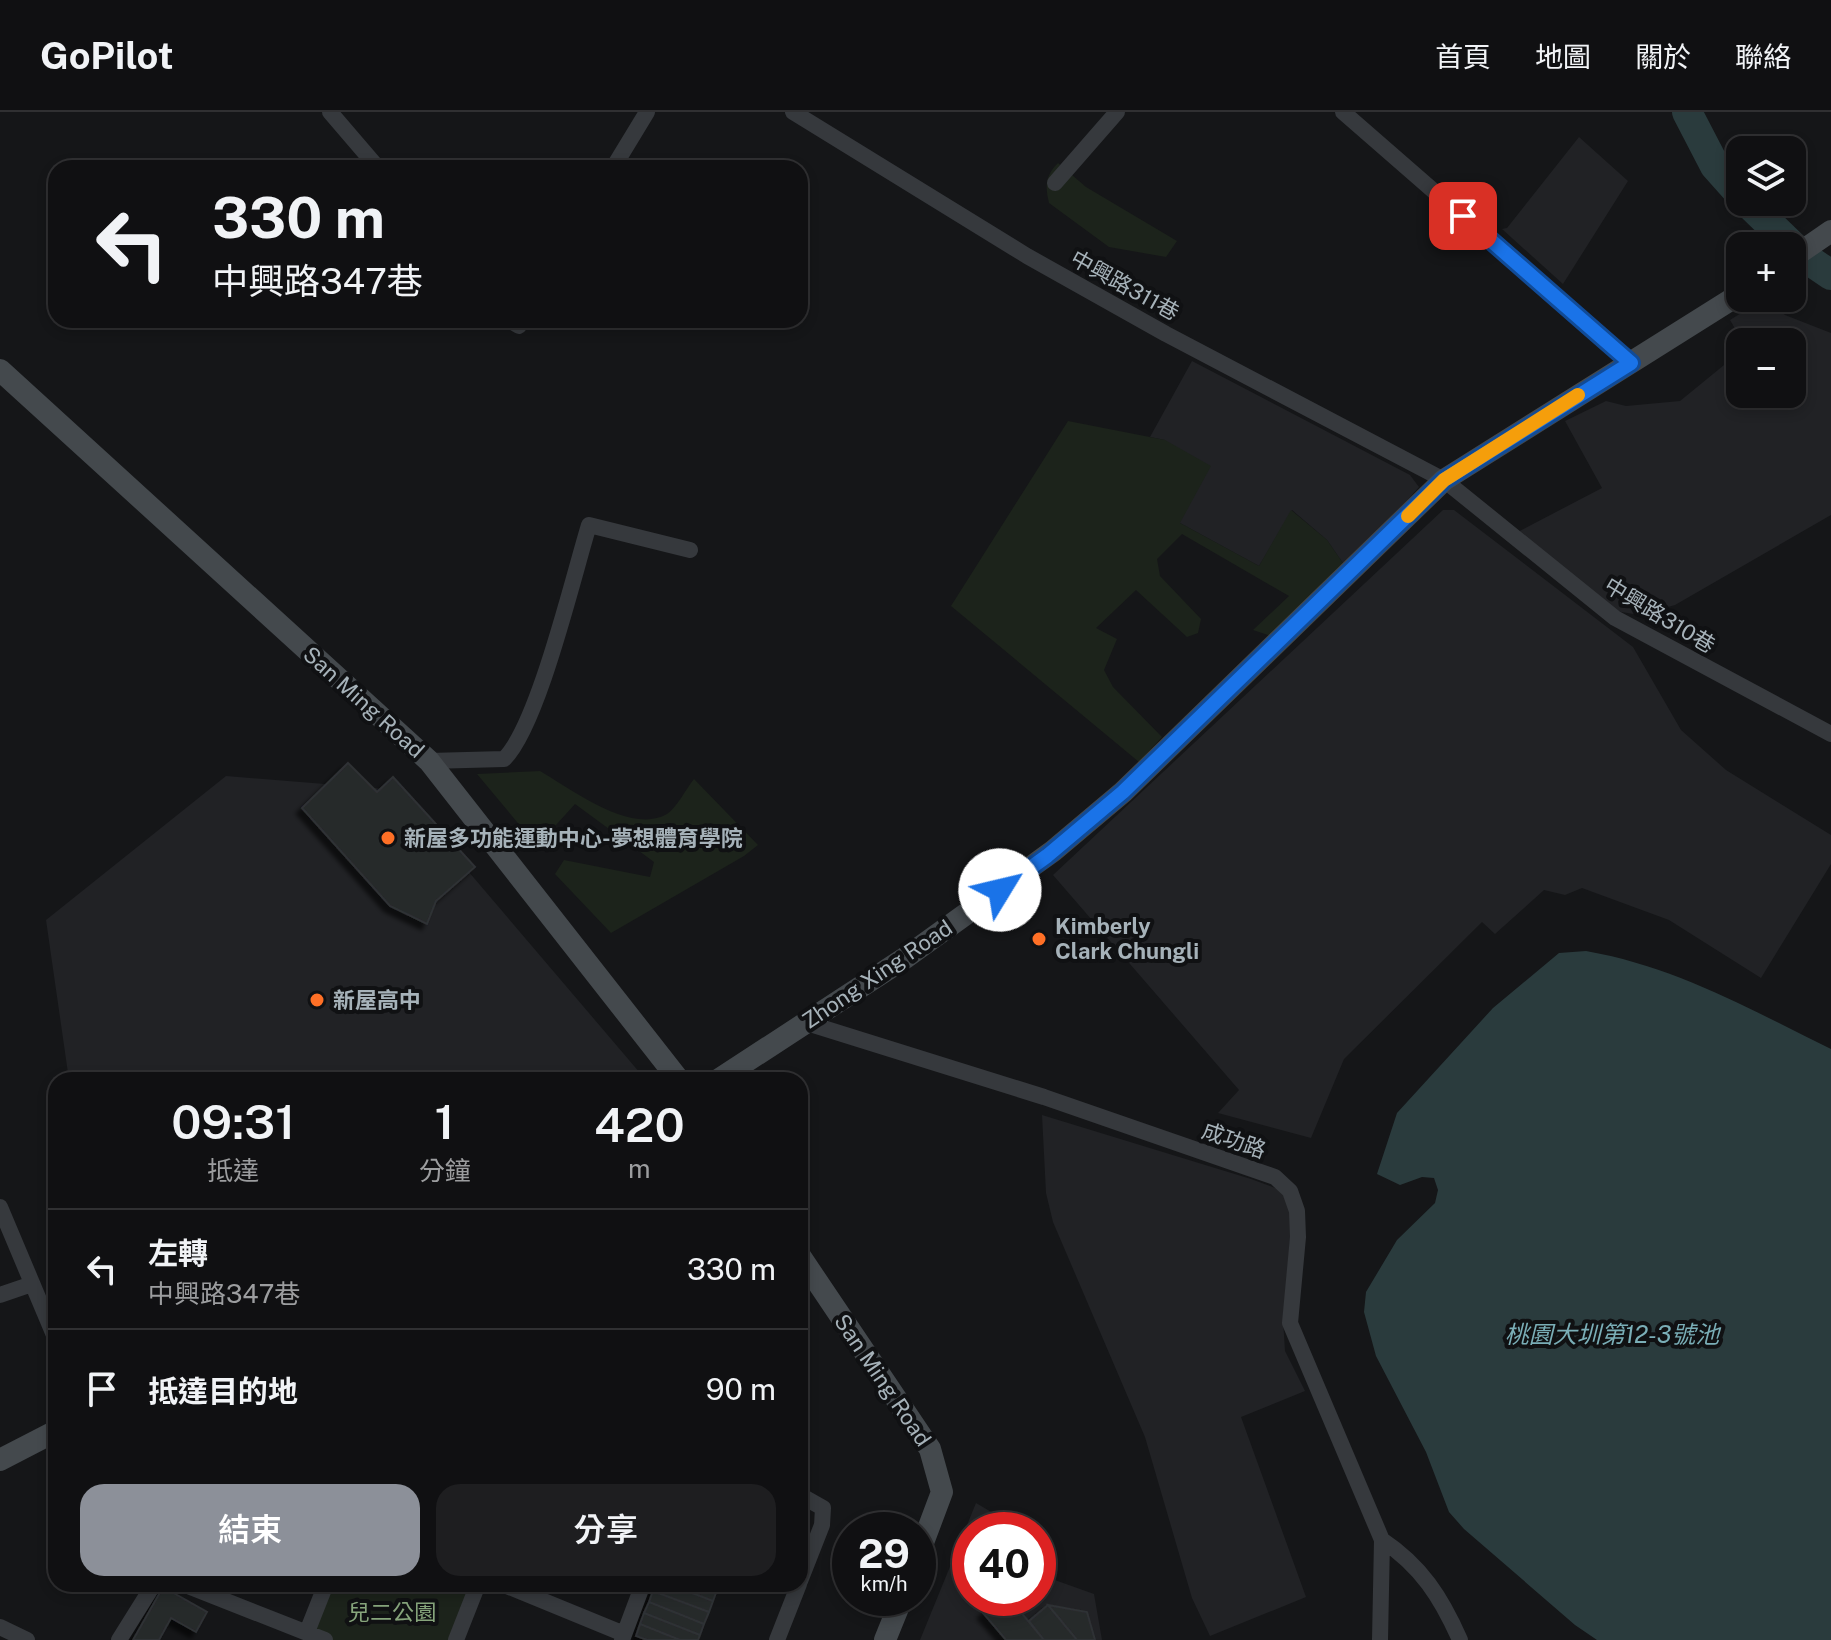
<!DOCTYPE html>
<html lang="zh-TW">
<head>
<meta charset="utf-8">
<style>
  :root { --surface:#101012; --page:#1e1e20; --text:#f1f3f6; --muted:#9c9d9f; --line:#303032; --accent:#8c9099 }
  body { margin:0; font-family:"Public Sans","Noto Sans TC",sans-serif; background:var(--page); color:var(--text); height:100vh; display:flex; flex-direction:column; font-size:30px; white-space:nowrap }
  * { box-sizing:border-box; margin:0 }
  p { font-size:26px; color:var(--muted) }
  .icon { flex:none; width:44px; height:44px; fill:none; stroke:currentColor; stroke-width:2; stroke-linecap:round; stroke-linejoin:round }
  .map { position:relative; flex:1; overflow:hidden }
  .panel { position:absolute; left:48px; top:960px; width:760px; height:520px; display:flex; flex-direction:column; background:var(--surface); border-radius:24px; box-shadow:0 4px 12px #0003,0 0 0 2px var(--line) }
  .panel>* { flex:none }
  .hud { position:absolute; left:48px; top:48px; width:760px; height:168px; border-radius:24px; box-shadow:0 4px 12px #0003,0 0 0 2px var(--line); background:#101012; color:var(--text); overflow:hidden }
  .fabs { position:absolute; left:1726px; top:24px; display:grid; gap:16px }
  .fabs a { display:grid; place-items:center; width:80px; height:80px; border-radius:16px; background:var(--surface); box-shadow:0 4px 12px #0003,0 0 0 2px var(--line); font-size:40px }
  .speed { position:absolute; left:832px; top:1400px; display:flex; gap:16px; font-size:40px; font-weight:700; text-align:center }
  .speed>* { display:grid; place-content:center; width:104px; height:104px; border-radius:50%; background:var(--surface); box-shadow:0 4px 12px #0003,0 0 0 2px var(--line); line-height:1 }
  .speed small { font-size:20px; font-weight:400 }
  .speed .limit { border:12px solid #d22; background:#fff; color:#111 }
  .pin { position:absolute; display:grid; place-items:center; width:68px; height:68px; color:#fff; margin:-34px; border-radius:16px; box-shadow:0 4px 12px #0006 }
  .me { position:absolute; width:88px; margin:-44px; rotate:54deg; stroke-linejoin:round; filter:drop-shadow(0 0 6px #0008) }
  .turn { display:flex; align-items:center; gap:28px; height:168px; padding:0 32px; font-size:36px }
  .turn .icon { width:104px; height:104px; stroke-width:2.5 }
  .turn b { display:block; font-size:56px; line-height:68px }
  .eta { display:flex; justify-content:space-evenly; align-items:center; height:136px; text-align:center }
  .eta b { font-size:48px; font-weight:600; line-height:56px }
  .cta { display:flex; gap:16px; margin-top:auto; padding:16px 32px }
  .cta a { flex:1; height:92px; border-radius:24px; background:var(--accent); color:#fff; font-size:32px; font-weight:600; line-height:92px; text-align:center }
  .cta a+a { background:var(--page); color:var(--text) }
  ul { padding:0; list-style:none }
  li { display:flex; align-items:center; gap:24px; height:120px; padding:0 32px; border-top:2px solid var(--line) }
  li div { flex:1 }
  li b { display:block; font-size:30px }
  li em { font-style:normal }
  header { display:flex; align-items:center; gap:48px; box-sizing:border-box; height:112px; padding:0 40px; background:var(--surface); border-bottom:2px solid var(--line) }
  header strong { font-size:38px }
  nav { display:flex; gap:44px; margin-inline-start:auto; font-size:28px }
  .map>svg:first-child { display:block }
  .built { fill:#212225 }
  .green { fill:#1c231b }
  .water { fill:#2a3b3d }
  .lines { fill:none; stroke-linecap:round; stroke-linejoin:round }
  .river { stroke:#2a3b3d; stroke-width:30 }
  .building { fill:#28292c; stroke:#2f3134; stroke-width:2; filter:url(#shadow) }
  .street { stroke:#36393d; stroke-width:16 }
  .secondary { stroke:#44494d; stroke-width:22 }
  .route-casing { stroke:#114b97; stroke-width:20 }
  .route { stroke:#1a73e8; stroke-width:14 }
  .slow { stroke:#f59e0b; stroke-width:14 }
  .poi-dot { fill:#ff7026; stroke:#101113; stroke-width:3 }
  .labels { text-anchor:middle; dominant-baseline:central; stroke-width:8; stroke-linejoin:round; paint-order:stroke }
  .street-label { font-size:22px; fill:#a6b2b9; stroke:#101113 }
  .poi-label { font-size:22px; font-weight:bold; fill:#a6b2b9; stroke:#101113; text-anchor:start }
  .park-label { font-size:22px; fill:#87a57c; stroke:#101113 }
  .water-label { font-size:24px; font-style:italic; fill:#7aaeb7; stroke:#101113 }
</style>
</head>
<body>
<header>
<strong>GoPilot</strong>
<nav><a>首頁</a><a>地圖</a><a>關於</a><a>聯絡</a></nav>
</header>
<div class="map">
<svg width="1831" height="1528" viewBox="0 0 1831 1528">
  <defs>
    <filter id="shadow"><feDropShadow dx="-5.5" dy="5.5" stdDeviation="2" flood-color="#0009"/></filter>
  </defs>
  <rect width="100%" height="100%" fill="#151618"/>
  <path class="built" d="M1579,25l49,44 -65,103 -61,-55 5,-1z
    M1765,186l20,17 46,18v182l-156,90 -36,10 -23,-4 -106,-75 92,-48 -37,-67 41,-20 20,5 54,-5 60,-49v42h52v-52h-49l-13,-22z
    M1192,249l218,114 9,12 -72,82 -20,-29 -35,-30 -33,56 -79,-43 -15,-83 -15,-3z
    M1443,398h11l179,137 48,83 45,40 105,65v29l-70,114 -92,-58 -87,-32 -17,7 -21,-5 -49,44 -13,-12 -138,137 -33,79 -93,-25 21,-23 -186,-215z
    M226,664l173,14 247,290h-577l-23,-160z
    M1042,1003l209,64 27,10 11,12 4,8 -10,110 2,32 20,40 -64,26 65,180 -96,39 -18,-38 -47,-161 -92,-215 -7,-29z
    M976,1391l46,27h-52v68h68v-24l56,20 8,46h-182z"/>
  <path class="green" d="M1058,51l28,24 91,54 -11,16 -57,-10 -60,-44c-4,-17 -4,-27 9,-40z
    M1068,309l97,19 46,26 -31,57 79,43 32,-56 36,30 20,29 -76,67 -18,-6 36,-34 -107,-62 -25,25 3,17 41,43 -3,14 -11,4 -51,-47 -40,38 21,11 -13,31 9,17 49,50 -23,25 -188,-156z
    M540,659c31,18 91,64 127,43 10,-7 19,-25 27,-35l64,66 -14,11 -133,77 -56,-59 9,-14 86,17 4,-15 -79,-58 -38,42 -60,-72z
    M326,1472h135l15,6 -20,50h-131l-18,-8z"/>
  <path class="water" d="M1586,839c91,16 163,58 245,98v591h-234l-22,-15 -111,-96 -15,-17 -23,-60 -50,-96 -12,-44 2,-20 31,-52 38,-37 3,-13 -4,-12 -12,-1 -22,8 -23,-11 20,-61 96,-105 66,-55z"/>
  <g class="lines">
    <path class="river" d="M1687,0l28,54 25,28
      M1747,90l56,54 28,19"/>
  </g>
  <path class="building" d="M348,651l29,29 16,-15 82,90 -39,34 -9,23 -37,-18 -88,-98z
    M656,1472h13l44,17 -4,11 -56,-21z
    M669,1472h34l14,6 -4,11z
    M163,1475l44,25 -11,20 -25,-14 -12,22h-26z
    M653,1479l56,21 -5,12 -55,-22z
    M1002,1486h7l35,42h-38l-23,-27z
    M649,1490l55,22 -4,11 -56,-22z
    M1048,1493l39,7 8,28h-18z
    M1048,1493l29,35h-33l-15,-19z
    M644,1501l56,22 -2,5h-18l-40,-16z
    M640,1512l40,16h-33l-11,-4z"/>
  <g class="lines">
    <path class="street" d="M330,0l48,56
      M793,0l234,144 139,78 278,146 171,138 216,116
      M1343,0l288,251
      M613,56l34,-56
      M1055,71l62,-71
      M509,208l10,6 3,-6
      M429,649l75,-2c34,-33 69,-182 85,-234l101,25
      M804,910l240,75 231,80 15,14 7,20 1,26 -8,86 92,217 -2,100
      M0,1095l56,133
      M0,1183l32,-11
      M800,1383l23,13 -1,17 -22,56
      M1382,1428c39,26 59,57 78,100
      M183,1472l142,56
      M502,1472l122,50
      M0,1515l27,13
      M307,1520l19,-48
      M119,1528l35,-56
      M456,1528l22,-56
      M622,1528l21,-56
      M777,1528l22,-56"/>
    <path class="secondary" d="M1792,146l39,-27
      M0,258l429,391 250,319
      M718,968l187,-122 148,-107 70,-59 321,-312 296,-186
      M800,1144l130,193 12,43 -24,64
      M0,1348l56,-29
      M885,1528l17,-42"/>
  </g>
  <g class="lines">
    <defs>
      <path id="route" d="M1000,778l47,-34 76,-64 321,-312 187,-117 -168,-147"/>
    </defs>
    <use href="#route" class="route-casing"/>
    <use href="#route" class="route"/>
    <path class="slow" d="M1408,404l36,-36 134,-85"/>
  </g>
  <g class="poi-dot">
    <circle cx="388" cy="726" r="8"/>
    <circle cx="1039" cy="827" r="8"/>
    <circle cx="317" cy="888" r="8"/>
  </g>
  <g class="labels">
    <g class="street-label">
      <text transform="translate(1125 173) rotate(29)">中興路311巷</text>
      <text transform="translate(1660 503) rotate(31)">中興路310巷</text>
      <text transform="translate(364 590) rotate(42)">San Ming Road</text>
      <text transform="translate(877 862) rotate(-34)">Zhong Xing Road</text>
      <text transform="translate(1234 1028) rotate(19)">成功路</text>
      <text transform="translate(883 1268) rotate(56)">San Ming Road</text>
    </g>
    <g class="poi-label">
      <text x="404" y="726">新屋多功能運動中心-夢想體育學院</text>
      <text x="1055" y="814">Kimberly<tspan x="1055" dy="25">Clark Chungli</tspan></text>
      <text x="333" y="888">新屋高中</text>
    </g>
    <g class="park-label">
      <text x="392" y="1500">兒二公園</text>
    </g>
    <g class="water-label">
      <text x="1612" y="1222">桃園大圳第12-3號池</text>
    </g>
  </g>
</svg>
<div class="fabs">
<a><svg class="icon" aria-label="layers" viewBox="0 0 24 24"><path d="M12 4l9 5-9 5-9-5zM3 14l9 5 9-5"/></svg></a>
<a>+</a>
<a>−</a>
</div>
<div class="speed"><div>29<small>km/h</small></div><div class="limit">40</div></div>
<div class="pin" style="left:1463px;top:104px;background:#d93025"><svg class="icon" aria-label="arrive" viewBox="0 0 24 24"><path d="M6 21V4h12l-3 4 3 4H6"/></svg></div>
<svg class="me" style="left:1000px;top:778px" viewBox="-20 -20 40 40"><circle r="19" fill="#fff"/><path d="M0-13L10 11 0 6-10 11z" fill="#1a73e8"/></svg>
<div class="hud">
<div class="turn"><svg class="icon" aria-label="left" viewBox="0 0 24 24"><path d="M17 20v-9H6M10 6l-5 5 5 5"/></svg><div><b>330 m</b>中興路347巷</div></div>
</div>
<section class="panel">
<div class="eta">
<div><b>09:31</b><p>抵達</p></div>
<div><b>1</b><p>分鐘</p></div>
<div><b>420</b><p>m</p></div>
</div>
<ul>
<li><svg class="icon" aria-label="left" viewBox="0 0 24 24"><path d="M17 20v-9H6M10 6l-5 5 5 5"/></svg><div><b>左轉</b><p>中興路347巷</p></div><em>330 m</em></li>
<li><svg class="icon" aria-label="arrive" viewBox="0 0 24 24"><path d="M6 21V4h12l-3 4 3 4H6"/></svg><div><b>抵達目的地</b></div><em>90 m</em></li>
</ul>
<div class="cta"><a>結束</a><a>分享</a></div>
</section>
</div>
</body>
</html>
